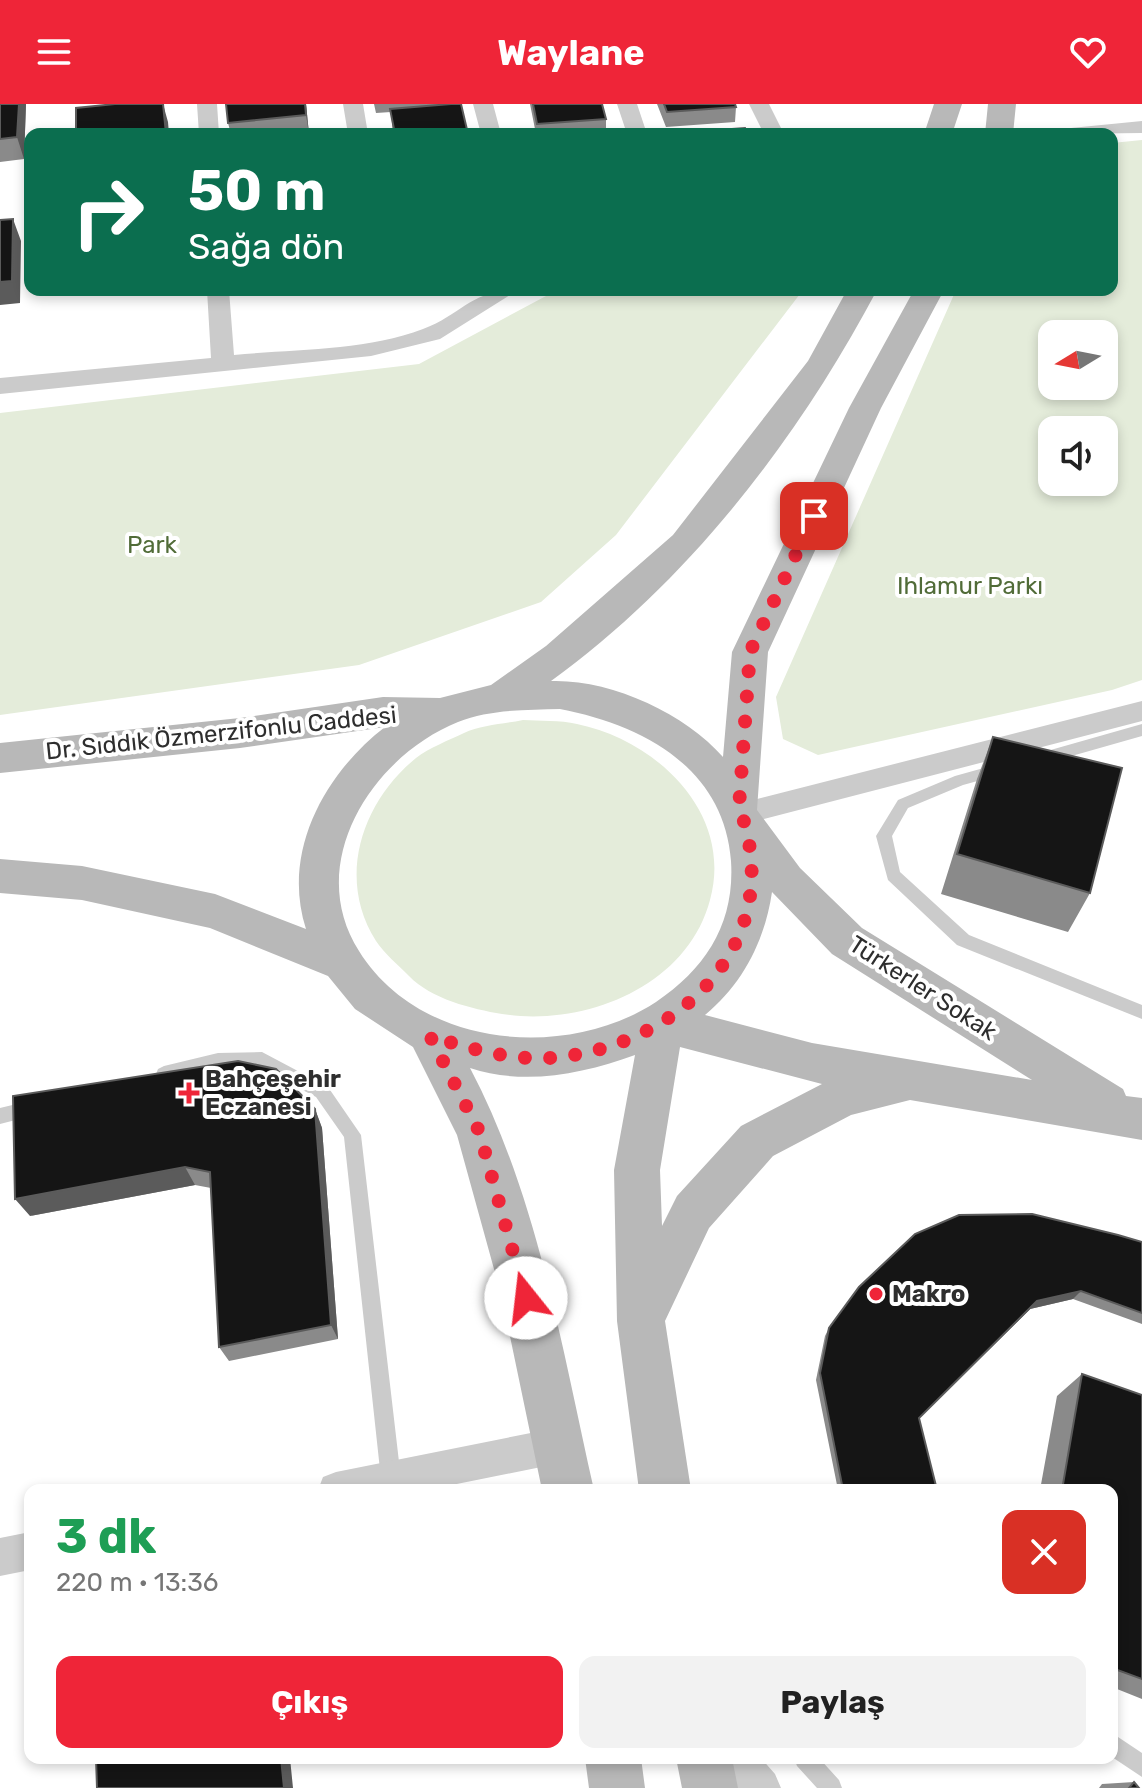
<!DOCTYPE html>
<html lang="tr">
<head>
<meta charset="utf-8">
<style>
  :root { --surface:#fff; --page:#f2f2f2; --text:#222; --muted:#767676; --accent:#ef2538 }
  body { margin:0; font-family:Rubik,sans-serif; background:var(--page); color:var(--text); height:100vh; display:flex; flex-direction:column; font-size:30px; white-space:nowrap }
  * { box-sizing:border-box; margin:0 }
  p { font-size:26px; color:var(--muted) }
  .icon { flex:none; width:44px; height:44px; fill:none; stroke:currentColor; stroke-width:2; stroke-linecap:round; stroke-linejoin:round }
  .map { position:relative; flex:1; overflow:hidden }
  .panel { position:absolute; left:24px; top:1380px; width:1094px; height:280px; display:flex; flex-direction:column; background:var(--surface); border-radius:16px; box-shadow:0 4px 12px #0003 }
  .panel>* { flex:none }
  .hud { position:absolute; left:24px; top:24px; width:1094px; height:168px; border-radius:16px; box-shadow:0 4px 12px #0003; background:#0b6e4f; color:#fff; overflow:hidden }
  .needle { width:52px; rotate:260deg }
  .controls { position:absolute; left:1038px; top:216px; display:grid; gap:16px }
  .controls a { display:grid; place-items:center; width:80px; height:80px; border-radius:16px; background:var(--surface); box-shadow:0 4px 12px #0003; font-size:40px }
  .pin { position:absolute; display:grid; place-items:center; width:68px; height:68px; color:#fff; margin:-34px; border-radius:16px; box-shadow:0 4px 12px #0006 }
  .me { position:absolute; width:88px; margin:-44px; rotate:344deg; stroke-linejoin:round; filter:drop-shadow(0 0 6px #0008) }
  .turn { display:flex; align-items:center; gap:28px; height:168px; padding:0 32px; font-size:36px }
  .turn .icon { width:104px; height:104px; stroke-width:2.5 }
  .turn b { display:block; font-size:56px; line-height:68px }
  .round { display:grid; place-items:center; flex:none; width:84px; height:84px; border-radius:16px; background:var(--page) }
  .headline { display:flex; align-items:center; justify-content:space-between; height:136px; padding:0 32px }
  h1 { font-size:48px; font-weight:700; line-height:60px; color:#1e9e55 }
  .primary-button { display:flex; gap:16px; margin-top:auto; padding:16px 32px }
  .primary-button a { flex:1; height:92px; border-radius:16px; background:var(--accent); color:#fff; font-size:32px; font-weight:700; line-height:92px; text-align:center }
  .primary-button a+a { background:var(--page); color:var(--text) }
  header { display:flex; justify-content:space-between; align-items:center; height:104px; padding:0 32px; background:var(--accent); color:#fff; font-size:36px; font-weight:700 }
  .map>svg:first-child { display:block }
  .green { fill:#e4ecda; fill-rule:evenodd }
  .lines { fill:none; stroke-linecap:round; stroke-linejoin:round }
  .lane { fill:#cbcbcb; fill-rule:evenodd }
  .street { fill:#cbcbcb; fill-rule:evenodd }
  .secondary { fill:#b8b8b8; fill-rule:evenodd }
  .wall { fill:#8a8a8a }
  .shaded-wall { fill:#5b5b5b }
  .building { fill:#151515; stroke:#5b5b5b; stroke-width:2 }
  .route { stroke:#ef2538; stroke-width:14; stroke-dasharray:0 25.2 }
  .poi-dot { fill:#ef2538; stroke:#fff; stroke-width:3 }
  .labels { text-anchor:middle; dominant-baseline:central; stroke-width:8; stroke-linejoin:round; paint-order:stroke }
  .park-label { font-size:24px; fill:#516c38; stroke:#fff }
  .street-label { font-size:24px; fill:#2e2e2e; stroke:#fff }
  .poi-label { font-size:24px; font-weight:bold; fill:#2e2e2e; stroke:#fff; text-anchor:start }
</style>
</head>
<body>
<header><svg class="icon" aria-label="menu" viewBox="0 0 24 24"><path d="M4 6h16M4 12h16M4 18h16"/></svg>Waylane<svg class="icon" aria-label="heart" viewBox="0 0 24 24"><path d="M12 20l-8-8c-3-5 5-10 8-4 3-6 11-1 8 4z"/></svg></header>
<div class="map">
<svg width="1142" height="1684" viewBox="0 0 1142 1684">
  <rect width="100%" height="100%" fill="#fff"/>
  <path class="green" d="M1142,36v540l-30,10 -294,65 -35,-16 -7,-42 180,-407h156v-147zM1052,230h52v52h-52zM1052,326h52v52h-52z
    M567,186h236l-187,245 -75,67 -182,63 -359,50v-302l419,-49 127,-68z
    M523,616c17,1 37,0 54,4 79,16 157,89 133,176 -23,87 -126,127 -208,114 -30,-5 -71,-15 -93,-38 -11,-11 -25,-23 -33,-35 -40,-63 -14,-139 40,-183 13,-10 33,-18 48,-25 17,-8 40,-9 59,-13z"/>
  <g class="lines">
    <path class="lane" d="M1142,620v12l-102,29 -7,-6 7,-6z
      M998,660l7,6 -2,4 -40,11 -55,23 -16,28 8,36 69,63 173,70v14l-185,-74 -69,-65 -12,-44 22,-36 57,-24z
      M262,948l66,35 33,48 40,344 -3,7 -7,3 -7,-3 -3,-7 -37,-342 -28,-40 -56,-29 -42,1 -54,13 -6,-3 -2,-5 2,-5 6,-3 54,-13z
      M33,996l6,2 3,6 -3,6 -39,10v-16z
      M1112,1629l30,20v24l-30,-20z
      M794,1654h25l20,22 3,8h-25l-20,-22z"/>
    <path class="street" d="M197,0h20l2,30h-20z
      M343,0h20l5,30h-20z
      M473,0h20l8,30h-20z
      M617,0h20l10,30h-20z
      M749,0h20l15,30h-20z
      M1142,17v12l-81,1 10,-6z
      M207,186h22l5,65c61,-6 131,-4 189,-26 40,-15 47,-39 95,-39l-78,49 -69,17 -371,38v-16l211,-20z
      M1142,597v20l-401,104 -10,-3 -4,-8 4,-8 10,-3z
      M561,1323l13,5 5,13 -5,13 -13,5 -134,27h-109l5,-13 13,-5z
      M30,1428v38l-30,6v-38z
      M713,1654h48l14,16 6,14h-48l-14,-16z"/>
    <path class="secondary" d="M934,0h28l-10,30h-28z
      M988,0h28l-3,30h-28z
      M847,186h30c-79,149 -188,291 -326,391 59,-2 134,32 172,76l9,-105 117,-244 65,-118h30l-63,118 -113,244 -11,158 43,58 62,60 261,161 3,7 16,2v42l-232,-40 -59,15 -78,41 -64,72 -44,93 26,169h-52l-22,-169 -3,-151 21,-115c-53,19 -110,31 -165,13 68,129 92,281 124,422h-52l-40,-192 -45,-163 -44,-88 -58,-38 -27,-33 -118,-48 -128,-28 -82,-7v-34l82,7 133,28 91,35c-25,-77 19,-156 79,-202l-145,21 -240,25v-30l240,-25 143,-21 57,1 51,-13 55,-39 127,-111 135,-174zM560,605c82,16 164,58 171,152 4,61 -24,107 -75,141 -90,59 -237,46 -297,-51 -56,-88 14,-195 99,-229 32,-13 69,-12 102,-13zM772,788l60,62 200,126 -220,-37 -107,-28c38,-31 60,-75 67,-123zM680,943l142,37 -81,42 -64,70 -15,30 -2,-56z
      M585,1654h56l4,30h-56z
      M676,1654h56l6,30h-56z"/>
  </g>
  <path class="wall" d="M0,0h26l-2,55 -24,3z
    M306,0l3,30h-78l-3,-11z
    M374,0h70l24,30h-75l-2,-22 -15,1z
    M530,0h72l4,15v15h-70z
    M657,0h78l1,3 -1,15 -69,5z
    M993,633l97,156 -22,39 -127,-38 36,-115z
    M315,1005l7,19 16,211 -109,22 -10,-14 -8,-159 -16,-3 -165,31z
    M1142,1138v82l-69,-25 -43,10 -111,109 18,72h-99l-22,-110 9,-44 4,-8z
    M1082,1270l60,21v304l-30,-12v-197h-72l17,-94z
    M1134,1678l5,6h-40l3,-4z"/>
  <path class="shaded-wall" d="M19,0h7l-2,55 -7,-22z
    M163,0l5,18 1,12h-3z
    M305,0h1l3,30 -3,-19z
    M13,115l8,22 -1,62 -20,2v-23z
    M315,1005l7,19 16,211 -7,-14z
    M185,1063l10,18 -165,31 -15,-17z
    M1081,1187l-8,8 -43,10 -116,115 123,-123z
    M281,1654h9l3,30h-9z"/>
  <path class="building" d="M0,0h19l-2,33 -17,2z
    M115,0h48l3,30h-90v-26z
    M226,0h79l1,11 -78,8z
    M451,0h10l7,30h-73l-5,-25z
    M533,0h69l4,15 -69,5z
    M664,0h71l1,3 -69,5z
    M745,24l2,6h-71l-1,-1z
    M13,115l-1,62 -12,1v-62z
    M993,633l129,31 -32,125 -133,-39z
    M238,957l38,8 39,40 16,216 -112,22 -9,-175 -25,-5 -170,32 -2,-103z
    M1032,1110l86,21 24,7v71l-61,-22 -44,10 -118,117 18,72h-94l-23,-117 9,-45 30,-41 56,-53 44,-19z
    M1082,1270l60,21v284l-30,-11v-178h-50z
    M96,1654h185l3,30h-187z
    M1134,1678l5,6h-10z"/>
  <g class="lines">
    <path class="route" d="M526,1194l-47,-167 -49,-95c38,12 77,24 119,22 130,-9 241,-117 190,-251l11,-155 64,-136"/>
  </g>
  <g class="poi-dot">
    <path d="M185 977h8v8h8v8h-8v8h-8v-8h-8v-8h8z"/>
    <circle cx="876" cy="1190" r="8"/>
  </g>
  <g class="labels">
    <g class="park-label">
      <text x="152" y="441">Park</text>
      <text x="970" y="482">Ihlamur Parkı</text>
    </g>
    <g class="street-label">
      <text transform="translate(221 629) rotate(-6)">Dr. Sıddık Özmerzifonlu Caddesi</text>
      <text transform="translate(923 884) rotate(33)">Türkerler Sokak</text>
    </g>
    <g class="poi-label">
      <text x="205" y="975">Bahçeşehir<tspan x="205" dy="28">Eczanesi</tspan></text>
      <text x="892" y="1190">Makro</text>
    </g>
  </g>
</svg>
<div class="controls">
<a><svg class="needle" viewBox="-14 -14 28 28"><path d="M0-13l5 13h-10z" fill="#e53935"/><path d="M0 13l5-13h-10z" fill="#767676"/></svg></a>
<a><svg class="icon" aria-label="sound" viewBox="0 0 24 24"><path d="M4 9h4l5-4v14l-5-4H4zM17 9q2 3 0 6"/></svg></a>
</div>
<div class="pin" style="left:814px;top:412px;background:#d93025"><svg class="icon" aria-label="arrive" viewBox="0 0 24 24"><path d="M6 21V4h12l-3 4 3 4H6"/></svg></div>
<svg class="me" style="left:526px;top:1194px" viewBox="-20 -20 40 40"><circle r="19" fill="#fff"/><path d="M0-13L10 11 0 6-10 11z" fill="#ef2538"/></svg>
<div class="hud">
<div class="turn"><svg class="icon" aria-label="right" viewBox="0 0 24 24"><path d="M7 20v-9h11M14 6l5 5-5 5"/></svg><div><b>50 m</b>Sağa dön</div></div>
</div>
<section class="panel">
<div class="headline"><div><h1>3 dk</h1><p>220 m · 13:36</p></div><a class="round" style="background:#d93025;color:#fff"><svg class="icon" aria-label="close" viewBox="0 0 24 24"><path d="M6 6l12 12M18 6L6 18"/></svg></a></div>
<div class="primary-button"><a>Çıkış</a><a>Paylaş</a></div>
</section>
</div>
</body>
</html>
